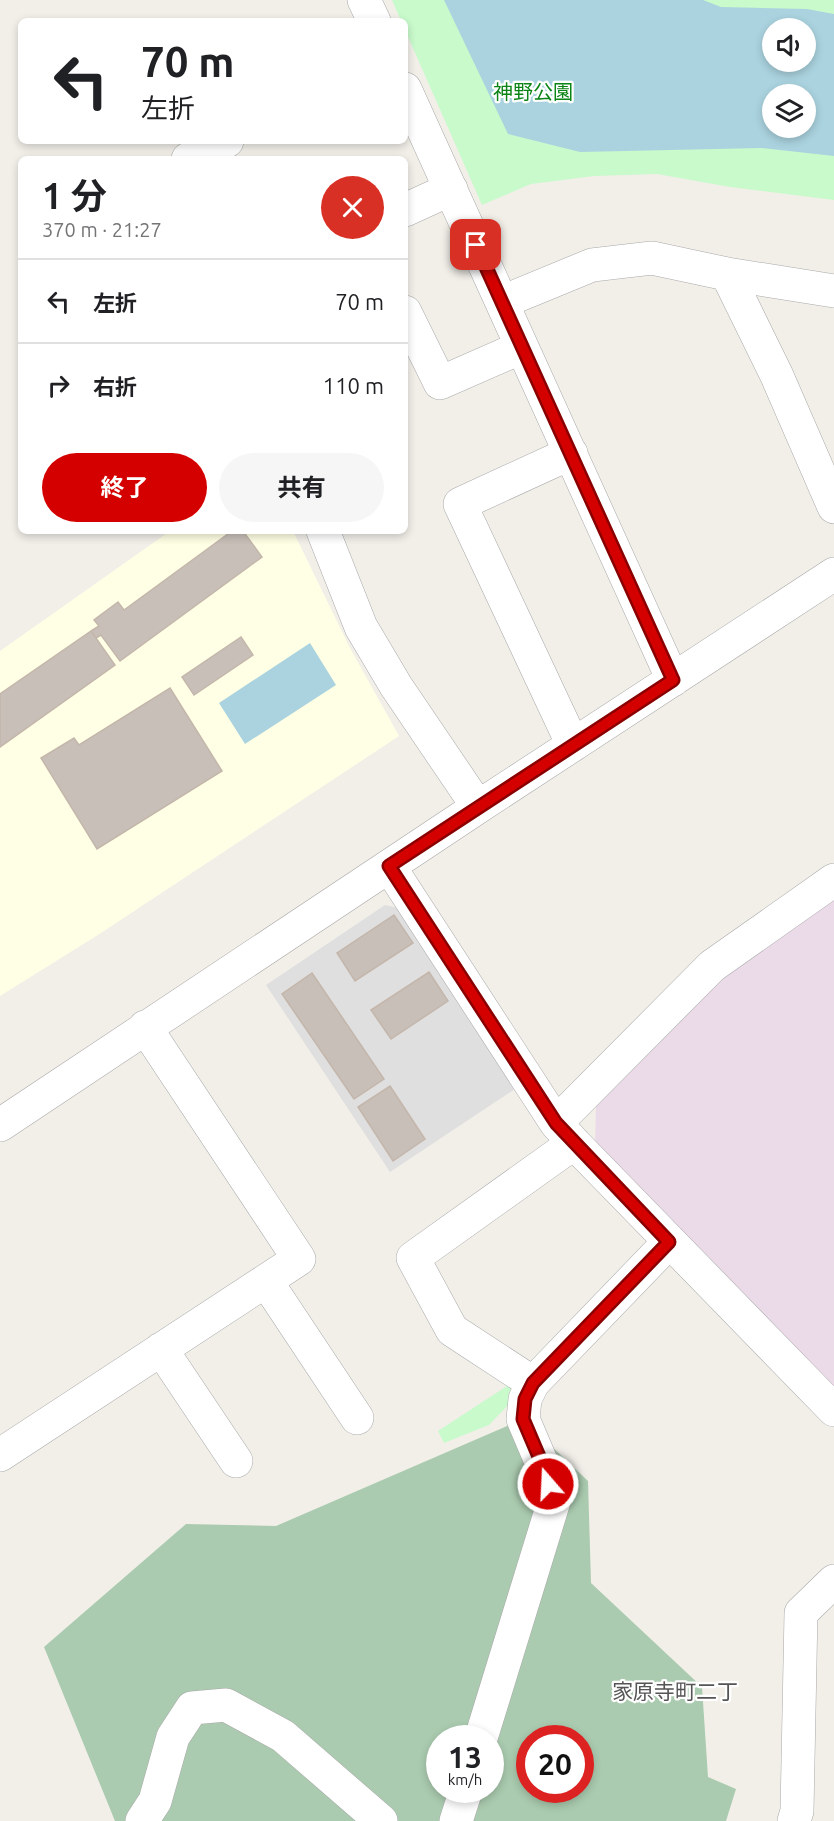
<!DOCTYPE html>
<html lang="ja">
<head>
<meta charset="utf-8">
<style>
  :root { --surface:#fff; --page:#f6f6f6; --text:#202124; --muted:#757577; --line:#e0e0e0; --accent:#d40000 }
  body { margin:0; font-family:Ubuntu,"Noto Sans JP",sans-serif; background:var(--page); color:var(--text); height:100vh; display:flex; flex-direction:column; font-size:22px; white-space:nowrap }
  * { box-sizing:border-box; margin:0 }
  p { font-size:20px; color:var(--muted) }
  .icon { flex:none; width:33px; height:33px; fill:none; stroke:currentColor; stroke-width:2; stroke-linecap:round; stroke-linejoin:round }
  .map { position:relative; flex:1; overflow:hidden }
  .side { position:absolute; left:18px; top:156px; width:390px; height:378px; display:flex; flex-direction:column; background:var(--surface); border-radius:9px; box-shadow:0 3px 9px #0003 }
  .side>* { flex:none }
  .banner { position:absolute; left:18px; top:18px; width:390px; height:126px; border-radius:9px; box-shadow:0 3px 9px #0003; background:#fff; color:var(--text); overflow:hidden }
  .buttons { position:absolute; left:762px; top:18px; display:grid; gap:12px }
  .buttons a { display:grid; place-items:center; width:54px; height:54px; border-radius:50%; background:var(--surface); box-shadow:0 3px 9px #0003; font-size:30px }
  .speed { position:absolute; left:426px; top:1725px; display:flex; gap:12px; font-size:30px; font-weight:700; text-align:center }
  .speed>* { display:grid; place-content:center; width:78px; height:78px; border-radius:50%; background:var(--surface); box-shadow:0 3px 9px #0003; line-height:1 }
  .speed small { font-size:15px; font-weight:400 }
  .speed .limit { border:9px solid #d22; background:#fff; color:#111 }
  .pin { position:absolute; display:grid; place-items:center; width:51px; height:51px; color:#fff; margin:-26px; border-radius:12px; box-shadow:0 3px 9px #0006 }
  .me { position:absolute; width:66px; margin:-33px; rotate:341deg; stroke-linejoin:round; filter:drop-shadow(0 0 4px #0008) }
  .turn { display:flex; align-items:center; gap:21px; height:126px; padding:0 24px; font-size:27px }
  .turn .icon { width:78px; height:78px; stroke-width:2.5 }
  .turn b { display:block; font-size:42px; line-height:51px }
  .round { display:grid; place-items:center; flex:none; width:63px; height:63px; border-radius:32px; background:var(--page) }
  .head { display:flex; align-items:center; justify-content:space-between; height:102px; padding:0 24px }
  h1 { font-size:36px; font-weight:700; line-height:45px }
  .primary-button { display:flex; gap:12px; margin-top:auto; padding:12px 24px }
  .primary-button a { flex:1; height:69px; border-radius:36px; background:var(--accent); color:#fff; font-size:24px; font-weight:700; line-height:69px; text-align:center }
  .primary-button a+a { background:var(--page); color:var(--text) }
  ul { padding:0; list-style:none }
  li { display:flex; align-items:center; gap:18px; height:84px; padding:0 24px; border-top:2px solid var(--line) }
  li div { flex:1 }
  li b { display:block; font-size:22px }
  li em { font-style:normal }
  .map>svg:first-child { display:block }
  .residential { fill:#e0dfdf }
  .industrial { fill:#ebdbe8 }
  .education { fill:#ffffe5 }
  .cemetery { fill:#aacbaf; fill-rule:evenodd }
  .park { fill:#c8facc; fill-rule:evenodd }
  .water { fill:#aad3df; fill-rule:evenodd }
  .building { fill:#c7bfb8; stroke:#c4b6ab; stroke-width:1.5 }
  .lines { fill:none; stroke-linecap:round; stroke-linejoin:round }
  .minor-casing { stroke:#a9a9a9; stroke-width:34 }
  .minor { stroke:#fff; stroke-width:33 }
  .route-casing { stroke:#8a0000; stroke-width:15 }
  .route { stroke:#d40000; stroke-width:10 }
  .labels { text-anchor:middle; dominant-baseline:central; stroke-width:4.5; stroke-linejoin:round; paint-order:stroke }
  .park-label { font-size:20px; fill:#0c8416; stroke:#fff }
  .neighbourhood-label { font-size:21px; fill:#555; stroke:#fff }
</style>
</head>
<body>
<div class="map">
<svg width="834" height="1821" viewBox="0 0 834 1821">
  <rect width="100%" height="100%" fill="#f2efe9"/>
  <path class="residential" d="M385,905l13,3 117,181 -125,83 -124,-187z"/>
  <path class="industrial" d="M834,899v489l-239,-241 1,-42 111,-121z"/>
  <path class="education" d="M170,531h123l57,117 49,88 -298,197 -101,63v-345z"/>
  <path class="cemetery" d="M523,1419l65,62 3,102 111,104 6,90 28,12 -10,32h-611l-71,-174 142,-123 90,2zM440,1738h50v52h-50zM530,1738h50v52h-50z"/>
  <path class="park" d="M392,0h442v200l-104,-13 -73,-13 -63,2 -63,8 -49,21 -77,-175v-9h-4zM772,28h34v34h-34zM772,94h34v34h-34z
    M510,1384l10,9 -31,32 -45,18 -6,-12z"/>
  <path class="water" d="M444,0h259l18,7 86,2 27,5v142l-73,-8 -181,4 -72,-18zM772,28h34v34h-34zM772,94h34v34h-34z
    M310,643l26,42 -91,59 -26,-41z"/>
  <path class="building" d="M232,531h11l19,26 -142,104 -19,-26 -5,3 -5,-7 8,-5 -5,-6 24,-18 6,8z
    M91,631l24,34 -115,82v-53z
    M241,637l12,18 -59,40 -12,-18z
    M170,688l52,83 -125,78 -56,-91 33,-20 5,7z
    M394,915l19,28 -58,38 -18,-28z
    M429,972l19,29 -57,38 -20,-29z
    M312,973l72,106 -30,20 -72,-105z
    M390,1086l35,53 -32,22 -35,-54z"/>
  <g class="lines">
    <defs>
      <path id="minor" d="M364,0l10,21
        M405,89l268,591
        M188,159l39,-18
        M405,210l46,-21
        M727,274l50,102 57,131
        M502,302l90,-37 60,-7 75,16 107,17
        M405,312l35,71 82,-36
        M571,453l-111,51 113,241
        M323,531l38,96 35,59 82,121
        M389,866l167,257 18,20 260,267
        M556,1123l156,-157 122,-86
        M0,1125l478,-318 356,-233
        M266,1281l91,137
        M161,1349l75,112
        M533,1383l-81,-53 -39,-72 161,-115
        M0,1455l299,-196 -154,-232
        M481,1738l73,-237 -11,-35 -20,-47 2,-20 8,-16 136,-141
        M142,1821l13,-20 18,-64 19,-29 34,-3 57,31 98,85
        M456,1821l10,-31
        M794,1821l3,-10 4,-198 33,-32"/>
    </defs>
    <use href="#minor" class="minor-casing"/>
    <use href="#minor" class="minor"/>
  </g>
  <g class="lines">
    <defs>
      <path id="route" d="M476,245l197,435 -284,186 167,257 113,119 -136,141 -8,16 -2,20 20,47 5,18"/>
    </defs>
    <use href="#route" class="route-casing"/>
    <use href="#route" class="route"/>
  </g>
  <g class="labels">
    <g class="park-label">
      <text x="533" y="91">神野公園</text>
    </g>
    <g class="neighbourhood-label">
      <text x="675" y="1691">家原寺町二丁</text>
    </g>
  </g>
</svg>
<div class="buttons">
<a><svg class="icon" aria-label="sound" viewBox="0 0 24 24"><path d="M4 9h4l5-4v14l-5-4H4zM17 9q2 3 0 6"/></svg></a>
<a><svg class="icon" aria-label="layers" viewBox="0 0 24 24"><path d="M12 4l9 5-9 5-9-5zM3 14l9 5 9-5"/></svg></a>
</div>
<div class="speed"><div>13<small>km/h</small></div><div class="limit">20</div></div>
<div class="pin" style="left:476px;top:245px;background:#d93025"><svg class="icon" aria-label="arrive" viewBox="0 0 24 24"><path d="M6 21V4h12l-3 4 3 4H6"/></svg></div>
<svg class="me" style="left:548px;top:1484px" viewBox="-20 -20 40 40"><circle r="17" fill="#d40000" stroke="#fff" stroke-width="3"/><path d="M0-11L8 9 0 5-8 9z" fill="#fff"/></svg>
<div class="banner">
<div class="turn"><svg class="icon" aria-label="left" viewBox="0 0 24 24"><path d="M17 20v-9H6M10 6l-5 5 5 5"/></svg><div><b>70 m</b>左折</div></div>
</div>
<section class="side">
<div class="head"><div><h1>1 分</h1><p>370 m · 21:27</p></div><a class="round" style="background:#d93025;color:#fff"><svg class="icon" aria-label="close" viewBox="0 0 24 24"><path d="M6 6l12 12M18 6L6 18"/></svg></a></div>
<ul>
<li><svg class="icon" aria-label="left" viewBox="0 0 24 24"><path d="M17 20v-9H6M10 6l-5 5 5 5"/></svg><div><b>左折</b></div><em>70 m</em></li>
<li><svg class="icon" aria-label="right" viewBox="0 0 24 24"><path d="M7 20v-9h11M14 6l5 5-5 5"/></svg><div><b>右折</b></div><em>110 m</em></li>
</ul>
<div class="primary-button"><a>終了</a><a>共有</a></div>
</section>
</div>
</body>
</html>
